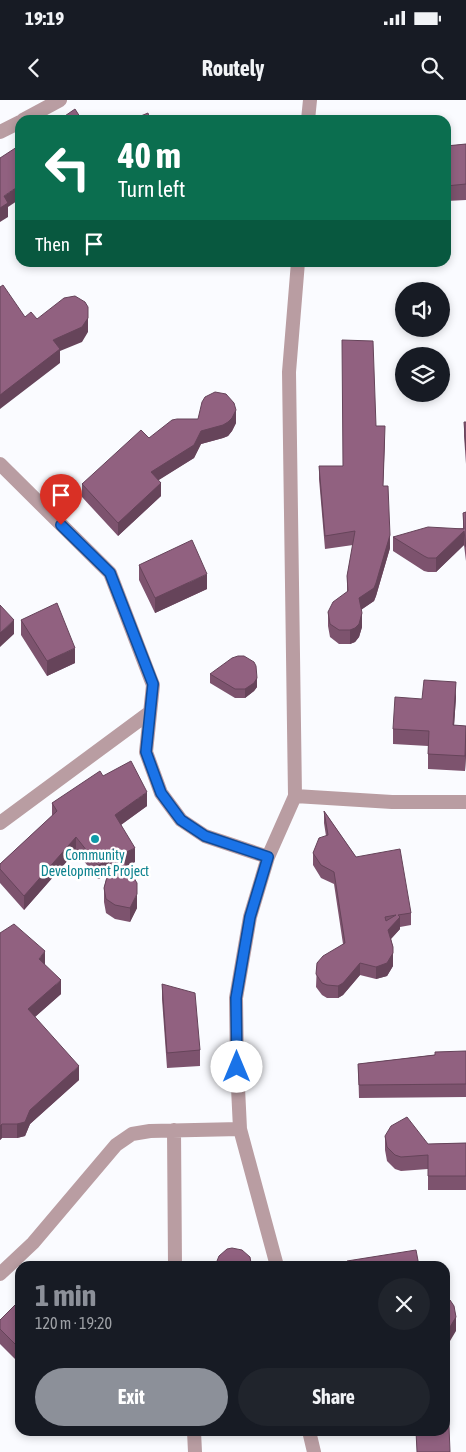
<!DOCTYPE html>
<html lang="en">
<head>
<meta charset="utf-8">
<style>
  :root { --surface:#171b24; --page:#20242c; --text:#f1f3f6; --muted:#9ea1a6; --accent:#8c9099 }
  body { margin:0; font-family:"Asap Condensed",sans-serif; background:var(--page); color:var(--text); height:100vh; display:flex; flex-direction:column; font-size:19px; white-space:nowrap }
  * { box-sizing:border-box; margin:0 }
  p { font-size:16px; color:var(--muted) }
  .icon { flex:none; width:28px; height:28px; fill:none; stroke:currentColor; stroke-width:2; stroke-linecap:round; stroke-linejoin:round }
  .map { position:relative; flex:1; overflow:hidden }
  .details { position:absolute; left:15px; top:1161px; width:435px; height:175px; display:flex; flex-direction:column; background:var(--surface); border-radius:15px; box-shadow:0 2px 8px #0003 }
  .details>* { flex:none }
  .guide { position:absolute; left:15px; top:15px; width:436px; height:152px; border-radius:15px; box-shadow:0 2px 8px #0003; background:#0b6e4f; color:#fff; overflow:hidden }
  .tools { position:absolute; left:395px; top:182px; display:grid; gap:10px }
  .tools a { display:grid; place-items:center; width:55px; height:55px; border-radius:50%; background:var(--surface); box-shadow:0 2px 8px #0003; font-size:25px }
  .pin { position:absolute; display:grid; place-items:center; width:42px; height:42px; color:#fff; margin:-51px -21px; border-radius:50% 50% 50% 0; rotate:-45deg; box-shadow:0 0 5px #0007 }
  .pin .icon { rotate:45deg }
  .me { position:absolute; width:55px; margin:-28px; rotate:0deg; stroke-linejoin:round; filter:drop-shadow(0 0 4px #0008) }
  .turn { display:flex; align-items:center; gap:18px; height:105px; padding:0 20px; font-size:22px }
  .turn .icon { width:65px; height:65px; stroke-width:2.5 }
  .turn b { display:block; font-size:35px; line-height:42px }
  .then { display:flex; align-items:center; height:48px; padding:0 20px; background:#0003; gap:10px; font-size:19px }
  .round { display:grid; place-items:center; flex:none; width:52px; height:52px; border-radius:26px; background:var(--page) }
  .summary { display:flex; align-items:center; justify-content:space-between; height:85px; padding:0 20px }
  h1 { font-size:30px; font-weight:700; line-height:38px; color:var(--accent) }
  .button { display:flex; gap:10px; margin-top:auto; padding:10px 20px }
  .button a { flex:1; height:58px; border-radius:30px; background:var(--accent); color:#fff; font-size:20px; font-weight:700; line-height:58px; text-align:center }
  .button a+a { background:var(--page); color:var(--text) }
  .status { display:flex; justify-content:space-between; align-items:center; height:35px; padding:0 25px; background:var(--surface); direction:ltr }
  .status svg { height:14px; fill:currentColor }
  header { display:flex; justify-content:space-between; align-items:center; height:65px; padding:0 20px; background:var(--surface); font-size:22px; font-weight:700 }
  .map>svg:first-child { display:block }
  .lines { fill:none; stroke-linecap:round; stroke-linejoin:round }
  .minor { stroke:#b99da2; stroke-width:14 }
  .wall { fill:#7d536e }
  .shaded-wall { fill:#66445a }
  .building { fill:#916180; stroke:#66445a; fill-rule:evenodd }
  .route-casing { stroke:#114b97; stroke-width:12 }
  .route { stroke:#1a73e8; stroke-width:9 }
  .culture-dot { fill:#0f9aa8; stroke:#fff; stroke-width:2 }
  .labels { text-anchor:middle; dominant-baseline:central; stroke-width:5; stroke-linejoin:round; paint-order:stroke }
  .culture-label { font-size:14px; fill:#0d838f; stroke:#fff }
</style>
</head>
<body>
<div class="status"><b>19:19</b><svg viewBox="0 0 49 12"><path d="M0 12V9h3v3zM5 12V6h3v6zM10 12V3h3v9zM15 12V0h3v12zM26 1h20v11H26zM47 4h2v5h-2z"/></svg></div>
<header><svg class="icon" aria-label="back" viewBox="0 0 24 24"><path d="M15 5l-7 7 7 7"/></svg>Routely<svg class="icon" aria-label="search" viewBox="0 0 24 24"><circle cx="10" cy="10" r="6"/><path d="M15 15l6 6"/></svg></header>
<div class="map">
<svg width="466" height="1352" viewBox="0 0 466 1352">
  <rect width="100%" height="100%" fill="#fafbff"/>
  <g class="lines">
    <path class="minor" d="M23,20l37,-20
      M308,20l2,-20
      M0,32l20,-10
      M0,364l110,109 43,112 -7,67 15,41 20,27 24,16 63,21
      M295,696l97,6h74
      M0,723l149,-110
      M240,1029l-3,-62 -1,-69 14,-81 18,-60 27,-61 -6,-424 9,-110
      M174,1030l1,136
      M0,1174l33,-31 83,-98 16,-11 18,-3 90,-2 37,137
      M194,1331l1,21
      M309,1331l5,21"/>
  </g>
  <path class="wall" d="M466,44v56l-20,1v-55z
    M464,322h2v42l-2,-28z
    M236,323l-4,8 -4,5 -5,2 -22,6 -7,14 -36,22 3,16 -43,40 -36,-39v-13l67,-46z
    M376,326l9,14 -2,46 7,62 -14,48 -2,5 -13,9 1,17 -3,10 -4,5 -5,2h-11l-9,-7 -2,-11v-14l19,-20v-16l6,-31 -28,4 -6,-70v-13h24z
    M466,412v49l-2,-16 -28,27h-8l-4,-1 -31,-20v-14l70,-9v-15z
    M139,465l68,24 -52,24 -16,-33z
    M21,520l54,43 -28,13 -26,-41z
    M210,574l47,13 -3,4 -9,7h-10l-25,-15z
    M456,597l-2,28 12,1v28l-1,17 -37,-2v-23l-35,-2v-15l29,-30z
    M103,676l44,30 -26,19 14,37 -9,4 11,42 -7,14 -15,-3 -9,-6 -2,-11v-14l3,-13 -9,4 -22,-28 -52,59 -24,-27v-19l52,-48v-13z
    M324,711l32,46 55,56v12l-11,2v2l-9,10 2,8v19l-6,10 -11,3 -16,-4 -17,20 -5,3h-11l-5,-3 -6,-8 1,-24 26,-19 -9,-60 -13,-6 -8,-13v-12l13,-17 -2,-13z
    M0,833l45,32 16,29 -26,23 44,63 -49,44 -5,12 -8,2h-15l-2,2z
    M162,884l38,66v16l-33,2 -5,-69z
    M466,951v46l-107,1 -1,-34z
    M385,1036l43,8 38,-1v47h-38v-21l-27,2 -6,-2 -8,-8 -2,-11z
    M20,1200v64l-20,-20v-24z"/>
  <path class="shaded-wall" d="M20,85v14l-12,8v10l-8,5v-14l4,-12z
    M88,218v14l-6,10 -22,9v12l-60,46v-14l53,-55z
    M236,310v13l-4,8 -4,5 -5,2 -22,6 -7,14 -43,27v-13l50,-41z
    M161,383v13l-43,40v-13z
    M464,431v14l-28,27v-14z
    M390,435v13l-14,48 -2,5 -15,10v-13z
    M207,474v15l-52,24v-15z
    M362,513v14l-3,10 -4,5 -5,2v-14z
    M14,520v14l-14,13v-14z
    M75,548v15l-28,13v-15z
    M257,578v9l-3,4 -9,7v-9z
    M456,582v15l-3,44v-16z
    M466,639v15l-1,17v-15z
    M147,692v14l-32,23v-14z
    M76,737v14l-52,59v-14z
    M135,748v14l-15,7v-14z
    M112,759v14l-14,6v-14z
    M137,794v14l-7,14v-14z
    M400,817v12l-12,13v-12z
    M45,851v14l-6,-6z
    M393,853v13l-6,10 -11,3v-12z
    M360,863v12l-17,20 -5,3v-12z
    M61,880v14l-33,29v-14z
    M79,966v14l-49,44 -5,12 -8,2v-14l13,-14z
    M2,1024v14l-2,2v-14z
    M456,1217v14l-6,10 -5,1v-14z"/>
  <path class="building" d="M75,9l7,11h-23z
    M148,13l2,7h-19z
    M466,44v40l-20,2v-40z
    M20,45v40l-16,11 4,7 -8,5v-50z
    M3,185l22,32 6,-5 6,7 27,-21 11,-2 10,6 3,5v11l-6,9 -29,13 7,9 -60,46v-108z
    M342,240l31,1 3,85h9l-2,60h5l2,49 -14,48 -2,5 -15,10 3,15 -3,11 -4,4 -5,2h-11l-9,-6 -2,-12 5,-10 15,-11 -1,-15 8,-45 -30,5 -6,-70h24z
    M215,292l11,2 8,9 2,7 -4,8 -4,4 -5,3 -22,6 -7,14 -43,27 10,11 -43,40 -36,-39 59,-54 8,8 23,-18 5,-1h21l4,-17 3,-5z
    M464,322h2v28z
    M466,412v35l-2,-16 -28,27h-8l-4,-2 -31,-19 35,-10 36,2 -1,-16z
    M192,440l15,34 -52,24 -16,-33z
    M57,503l18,45 -28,13 -26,-41z
    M0,505l14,15 -14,13z
    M238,556h6l10,6 2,4 1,12 -3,5 -9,6h-10l-25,-15 22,-16z
    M424,580l32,2 -3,43 13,1 -1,30 -37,-2 1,-23 -36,-2 2,-32 27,2z
    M131,661l16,31 -32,23 20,33 -15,7 17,28v11l-7,14 -15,-3 -9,-6 -2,-11 8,-29 -14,6 -22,-28 -52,59 -24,-27v-5l57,-53 -5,-8 48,-32 3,5z
    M324,711l32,46 44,-8 11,64 -13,2 2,2 -12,13 5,17v6l-6,10 -11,4 -16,-4 -17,20 -5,3 -11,-1 -5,-2 -6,-9 1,-11 6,-7 22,-13 -11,-71 -13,-7 -8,-12 6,-15 9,-3zM396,815l-10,6 -1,-4z
    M14,824l31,27 -6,8 22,21 -33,29 51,57 -49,44 -5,12 -8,2h-15l-2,2v-193z
    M162,884l33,9 5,57 -33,3z
    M466,951v33l-107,1 -1,-21 77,-9v-3z
    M407,1017l21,27 38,-1v33h-38v-21l-27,2 -6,-2 -8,-8 -2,-11 6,-10z
    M232,1148l10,2 8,7 1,6 -1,3h-32l-1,-5 2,-5 8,-7z
    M416,1150l3,16h-71l-1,-5z
    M445,1197l5,3 4,6 2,11 -6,10 -5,1z
    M20,1200v49l-20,-20v-9z
    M445,1300h3l2,52h-33l-1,-21h29z"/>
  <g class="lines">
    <defs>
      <path id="route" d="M61,425l49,48 43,111 -7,68 15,41 20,27 24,16 63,21 -18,60 -14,81 1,69"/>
    </defs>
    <use href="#route" class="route-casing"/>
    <use href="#route" class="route"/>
  </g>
  <circle class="culture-dot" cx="95" cy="739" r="5"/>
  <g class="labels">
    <g class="culture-label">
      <text x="95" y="755">Community<tspan x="95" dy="16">Development Project</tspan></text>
    </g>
  </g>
</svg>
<div class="tools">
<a><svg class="icon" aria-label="sound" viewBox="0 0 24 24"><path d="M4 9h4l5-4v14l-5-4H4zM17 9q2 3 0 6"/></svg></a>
<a><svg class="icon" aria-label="layers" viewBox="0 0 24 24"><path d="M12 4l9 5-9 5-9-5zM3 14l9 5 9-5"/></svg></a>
</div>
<div class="pin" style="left:61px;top:425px;background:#d93025"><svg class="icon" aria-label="arrive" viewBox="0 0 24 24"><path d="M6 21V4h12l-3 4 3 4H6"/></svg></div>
<svg class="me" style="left:237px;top:967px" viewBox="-20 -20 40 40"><circle r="19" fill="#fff"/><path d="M0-13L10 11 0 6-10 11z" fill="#1a73e8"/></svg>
<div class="guide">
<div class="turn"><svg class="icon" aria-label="left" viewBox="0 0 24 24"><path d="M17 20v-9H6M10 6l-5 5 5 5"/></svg><div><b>40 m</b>Turn left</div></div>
<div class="then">Then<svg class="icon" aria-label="arrive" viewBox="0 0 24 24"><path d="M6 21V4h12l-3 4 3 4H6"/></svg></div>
</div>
<section class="details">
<div class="summary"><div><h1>1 min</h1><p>120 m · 19:20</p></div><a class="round"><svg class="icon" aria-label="close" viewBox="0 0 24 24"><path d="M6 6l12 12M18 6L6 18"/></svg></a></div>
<div class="button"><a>Exit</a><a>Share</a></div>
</section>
</div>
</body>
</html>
